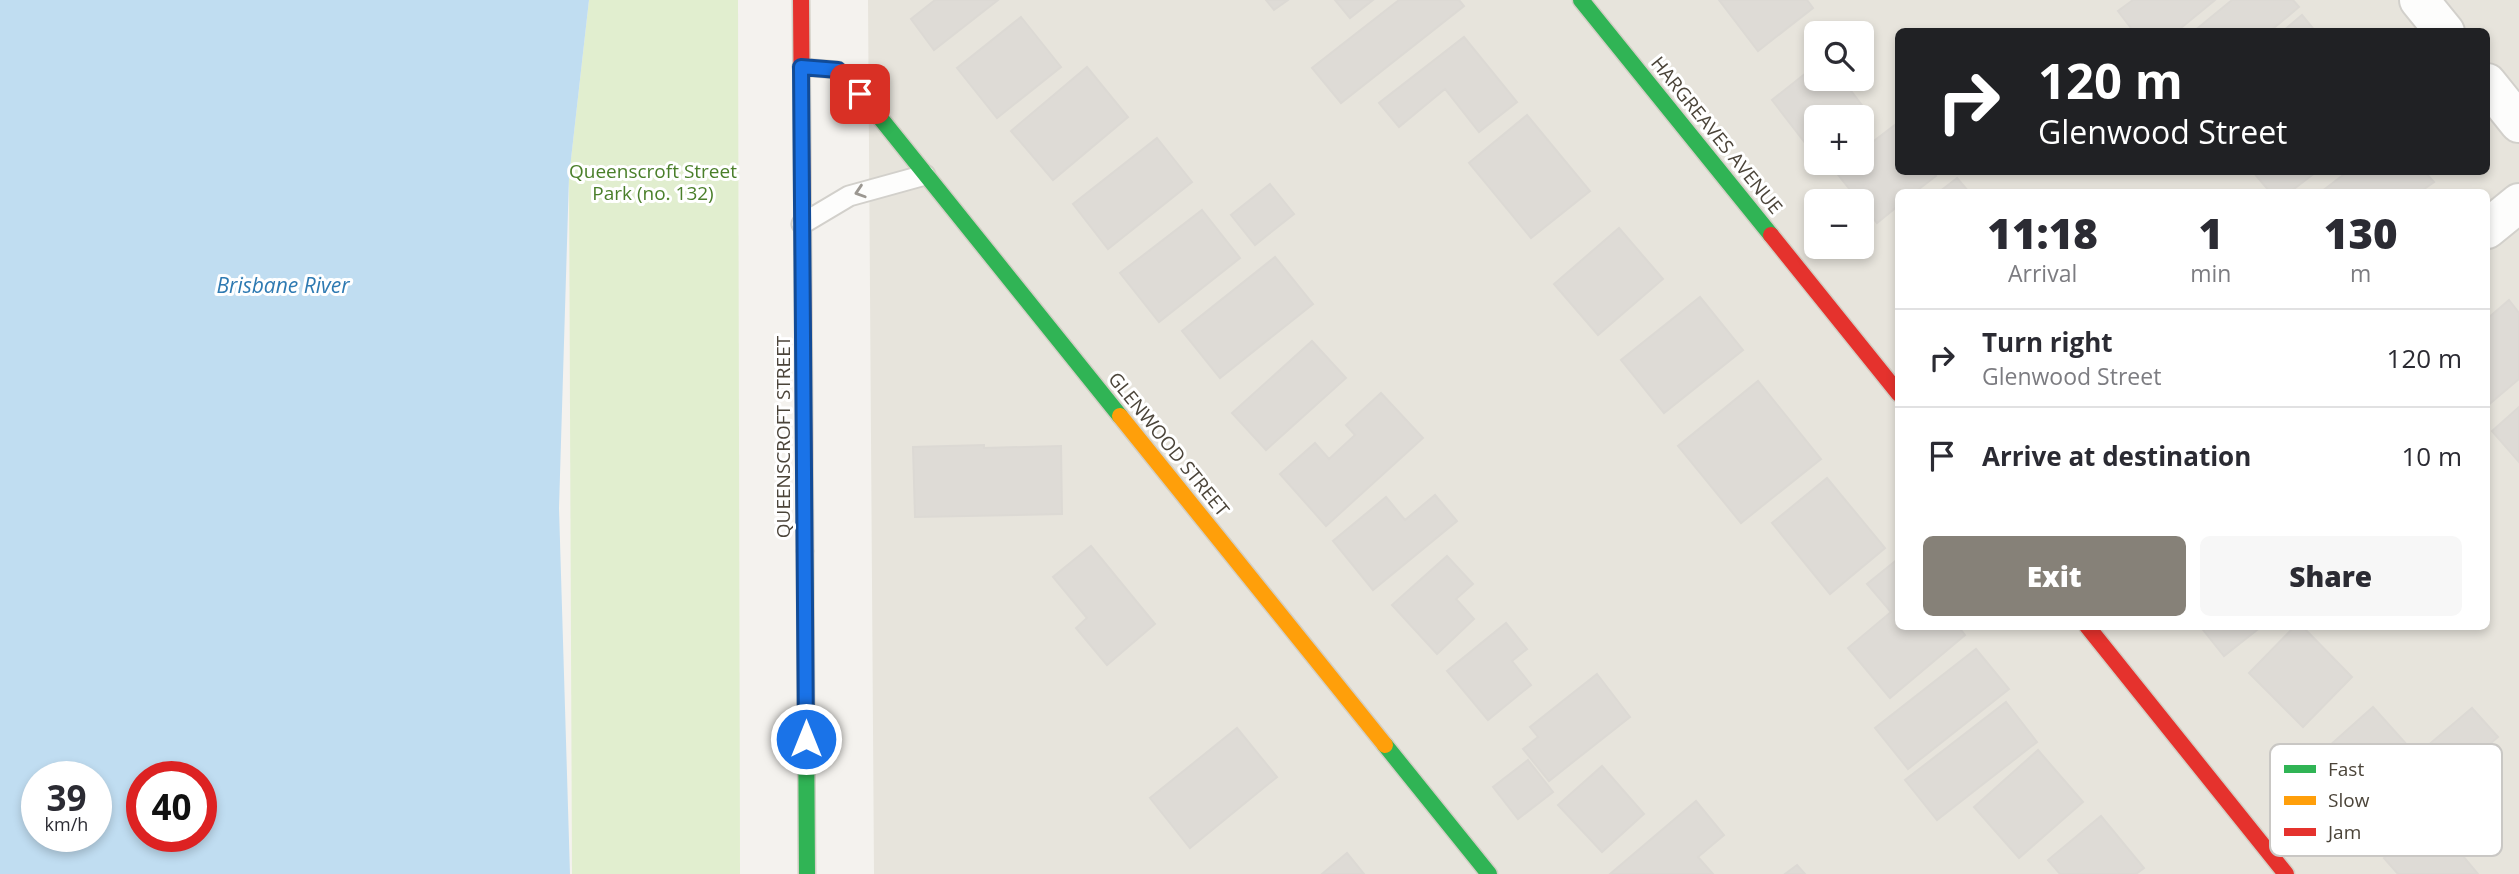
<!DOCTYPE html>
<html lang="en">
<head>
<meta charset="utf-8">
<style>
  :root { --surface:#fff; --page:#f7f7f7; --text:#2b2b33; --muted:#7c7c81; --line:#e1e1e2; --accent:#868178 }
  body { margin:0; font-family:"Open Sans",sans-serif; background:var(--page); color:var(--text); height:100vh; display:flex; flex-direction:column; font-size:26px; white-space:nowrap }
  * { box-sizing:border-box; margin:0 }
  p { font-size:23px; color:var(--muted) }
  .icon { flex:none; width:38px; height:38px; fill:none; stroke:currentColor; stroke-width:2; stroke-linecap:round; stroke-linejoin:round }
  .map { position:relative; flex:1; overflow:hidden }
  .side { position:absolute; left:1895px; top:189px; width:595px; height:441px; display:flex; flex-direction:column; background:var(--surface); border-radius:10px; box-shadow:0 4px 10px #0003 }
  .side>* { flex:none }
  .top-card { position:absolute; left:1895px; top:28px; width:595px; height:147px; border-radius:10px; box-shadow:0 4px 10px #0003; background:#202124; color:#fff; overflow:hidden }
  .fabs { position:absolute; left:1804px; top:21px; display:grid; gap:14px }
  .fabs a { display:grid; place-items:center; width:70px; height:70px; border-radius:10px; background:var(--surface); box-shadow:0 4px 10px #0003; font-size:35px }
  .speed { position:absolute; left:21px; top:761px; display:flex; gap:14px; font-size:35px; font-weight:700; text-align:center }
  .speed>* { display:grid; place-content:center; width:91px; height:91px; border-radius:50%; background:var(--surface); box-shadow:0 4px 10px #0003; line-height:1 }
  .speed small { font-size:18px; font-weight:400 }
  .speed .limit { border:10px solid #d22; background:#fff; color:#111 }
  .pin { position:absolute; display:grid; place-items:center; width:60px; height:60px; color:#fff; margin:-30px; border-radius:14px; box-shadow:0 4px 10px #0006 }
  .me { position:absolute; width:77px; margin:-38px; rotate:0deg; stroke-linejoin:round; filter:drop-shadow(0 0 5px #0008) }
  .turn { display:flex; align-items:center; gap:24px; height:147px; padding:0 28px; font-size:32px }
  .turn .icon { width:91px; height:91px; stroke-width:2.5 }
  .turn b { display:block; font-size:49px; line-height:60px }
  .eta { display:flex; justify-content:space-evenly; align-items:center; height:119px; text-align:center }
  .eta b { font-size:42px; font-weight:800; line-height:49px }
  .action { display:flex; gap:14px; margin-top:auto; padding:14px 28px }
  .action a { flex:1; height:80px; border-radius:10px; background:var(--accent); color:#fff; font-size:28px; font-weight:800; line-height:80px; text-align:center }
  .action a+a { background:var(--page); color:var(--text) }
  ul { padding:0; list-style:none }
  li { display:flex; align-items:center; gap:21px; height:98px; padding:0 28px; border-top:2px solid var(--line) }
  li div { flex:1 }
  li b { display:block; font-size:26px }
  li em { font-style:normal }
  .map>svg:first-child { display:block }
  .residential { fill:#e7e4dc; fill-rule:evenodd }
  .green { fill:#e1eecf }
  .water { fill:#c0ddf1; fill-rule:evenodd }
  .building { fill:#dedbd6; stroke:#dcd9d4; stroke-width:2 }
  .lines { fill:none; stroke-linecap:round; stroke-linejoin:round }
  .lane-casing { stroke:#d2d0cb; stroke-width:23 }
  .street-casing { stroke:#d2d0cb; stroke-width:42 }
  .fast-casing { stroke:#d3cfc5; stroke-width:19 }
  .slow-casing { stroke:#d3cfc5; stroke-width:19 }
  .jam-casing { stroke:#d3cfc5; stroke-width:19 }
  .lane { stroke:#fdfdfc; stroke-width:19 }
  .street { stroke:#fdfdfc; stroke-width:38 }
  .fast { stroke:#30b455; stroke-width:16 }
  .slow { stroke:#ff9f0a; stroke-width:16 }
  .jam { stroke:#e5322d; stroke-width:16 }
  .oneway { stroke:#9b9791 }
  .route-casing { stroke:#114b97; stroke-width:18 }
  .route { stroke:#1a73e8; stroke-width:12 }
  .labels { text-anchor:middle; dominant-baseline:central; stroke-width:6; stroke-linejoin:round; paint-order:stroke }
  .street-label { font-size:19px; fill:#4b4439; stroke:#fff }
  .park-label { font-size:19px; fill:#4a7f2a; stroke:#fff }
  .water-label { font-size:21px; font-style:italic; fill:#2e7ab2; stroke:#fff }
  .key { fill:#fff; stroke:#c9c7c4; stroke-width:2 }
  .key-label { font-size:19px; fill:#4b4439 }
</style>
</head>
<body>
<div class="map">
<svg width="2519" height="874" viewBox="0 0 2519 874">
  <rect width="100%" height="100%" fill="#f4f2ee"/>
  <path class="residential" d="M868,0h1651v874h-1645zM1899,32h588v140h-588zM1816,33h46v46h-46zM1816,117h46v46h-46zM1899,192h588v434h-588zM1816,201h46v46h-46z"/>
  <path class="green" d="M589,0h149l2,874h-168l-3,-697z"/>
  <path class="water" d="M0,0h589l-20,177 -10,331 11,366h-570zM37,777h59v59h-59zM142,777h59v59h-59z"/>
  <path class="building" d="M935,0h63l-64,50 -23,-31z
    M1266,0h22l-14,10z
    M1335,0h38l-23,18z
    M1399,0h60l5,6 -123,97 -29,-35z
    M1719,0h88l6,8 -55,43z
    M2133,0h82l-39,32h-42l-16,-21z
    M2232,0h61l6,7 -30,25h-76z
    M2302,15l14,17h-34z
    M1021,17l40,50 -64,51 -40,-50z
    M1464,37l53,65 -38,30 -34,-43 -46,38 -20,-24z
    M1816,65v14h26l29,38 -9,8v-8h-46v40l-44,-57z
    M1087,67l41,50 -75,63 -42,-49z
    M1527,115l63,76 -59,47 -62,-75z
    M1895,125l4,5v42h33l4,4 -21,16h-16v13l-22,18 -15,-19v-3h-3l-24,-30 11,-8h16v-13z
    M1157,138l35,44 -84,67 -35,-45z
    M2253,172h63l-26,20h-20z
    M2347,172h78l9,10 -14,10h-99z
    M1957,178l12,14h-30z
    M1270,184l24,30 -39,31 -24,-30z
    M1202,210l38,48 -81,64 -39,-49z
    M1619,228l44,51 -65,56 -44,-51z
    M1275,257l38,47 -93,74 -38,-47z
    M1700,297l43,53 -79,63 -43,-53z
    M2509,300l10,13v66l-32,27v-87z
    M1312,341l34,37 -80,72 -34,-37z
    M1758,381l63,78 -80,64 -63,-77z
    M1381,393l42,45 -97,88 -46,-52 35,-31 14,16 26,-24 -9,-10z
    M2519,407v55l-27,-31z
    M984,445v3l77,-2 1,68 -147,3 -2,-70z
    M1827,478l58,70 -55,46 -58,-71z
    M1435,495l22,26 -84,69 -40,-49 53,-44 19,23z
    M1091,546l64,78 -48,41 -31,-37 11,-10 -34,-41z
    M1447,556l26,28 -17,15 18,20 -37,35 -45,-49z
    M1899,558v68h59l7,9 -75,63 -42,-50 43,-36 -24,-28z
    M1506,623l21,26 -15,12 19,24 -43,35 -41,-49z
    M2200,626h62l-38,30z
    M2295,626h7l50,51 -49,50 -54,-54z
    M1976,649l33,40 -101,80 -33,-41z
    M1597,674l33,43 -81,64 -26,-32 15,-12 -8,-10z
    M2006,702l31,40 -100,78 -32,-40z
    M2373,707l53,59 -54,48 -53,-59z
    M2472,708l26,29 -46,40 -26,-30z
    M1237,728l40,49 -87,71 -40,-50z
    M2038,750l45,52 -64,56 -45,-51z
    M1528,760l25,32 -35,27 -25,-32z
    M1602,766l42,48 -42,38 -44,-47z
    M1696,801l28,34 -26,22 15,17h-103z
    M2101,816l43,52 -8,6h-76l-12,-14z
    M2431,818l47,56h-80l-14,-16z
    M1347,853l17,21h-42z
    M1797,865l8,9h-20z"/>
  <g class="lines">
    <defs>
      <path id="lane" d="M802,224l47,-28 76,-21"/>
      <path id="street" d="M2419,0l26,32
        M2487,83l32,40
        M2487,229l32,-26"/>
      <path id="fast" d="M1581,0l190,235
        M801,67l37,3 23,24 259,322
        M805,551l2,323
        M1385,745l104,129"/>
      <path id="slow" d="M1120,416l265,329"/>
      <path id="jam" d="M801,0l4,551
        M1771,235l128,159
        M2087,626l199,248"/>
    </defs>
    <use href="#lane" class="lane-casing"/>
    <use href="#street" class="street-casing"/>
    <use href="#fast" class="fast-casing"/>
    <use href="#slow" class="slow-casing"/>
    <use href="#jam" class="jam-casing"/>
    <use href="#lane" class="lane"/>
    <use href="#street" class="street"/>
    <use href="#fast" class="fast"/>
    <use href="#slow" class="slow"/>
    <use href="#jam" class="jam"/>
  </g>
  <defs><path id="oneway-chevron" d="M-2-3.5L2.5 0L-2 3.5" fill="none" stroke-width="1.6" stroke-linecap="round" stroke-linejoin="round" transform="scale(1.75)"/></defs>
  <use class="oneway" href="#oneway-chevron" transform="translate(860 192) rotate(162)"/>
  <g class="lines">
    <defs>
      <path id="route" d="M806,739l-5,-672 37,3 22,24"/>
    </defs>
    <use href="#route" class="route-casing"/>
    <use href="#route" class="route"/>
  </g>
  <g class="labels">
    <g class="street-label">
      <text transform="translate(1717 135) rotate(51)">HARGREAVES AVENUE</text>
      <text transform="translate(783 437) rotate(-90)">QUEENSCROFT STREET</text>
      <text transform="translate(1169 444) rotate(51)">GLENWOOD STREET</text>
    </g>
    <g class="park-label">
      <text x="653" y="171">Queenscroft Street<tspan x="653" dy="22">Park (no. 132)</tspan></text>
    </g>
    <g class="water-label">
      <text x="283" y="285">Brisbane River</text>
    </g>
  </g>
  <rect x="2270" y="744" width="232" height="112" rx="10" class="key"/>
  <rect x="2284" y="765" width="32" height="8" fill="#30b455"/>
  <rect x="2284" y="796" width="32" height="9" fill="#ff9f0a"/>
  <rect x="2284" y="828" width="32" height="8" fill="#e5322d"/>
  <g class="key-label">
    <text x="2328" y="776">Fast</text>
    <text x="2328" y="807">Slow</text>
    <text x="2328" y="839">Jam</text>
  </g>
</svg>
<div class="fabs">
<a><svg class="icon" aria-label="search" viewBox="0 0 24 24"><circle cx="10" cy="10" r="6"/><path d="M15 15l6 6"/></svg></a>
<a>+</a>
<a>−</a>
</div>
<div class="speed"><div>39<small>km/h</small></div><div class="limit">40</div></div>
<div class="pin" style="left:860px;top:94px;background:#d93025"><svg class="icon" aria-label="arrive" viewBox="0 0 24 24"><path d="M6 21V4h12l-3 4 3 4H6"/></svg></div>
<svg class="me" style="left:806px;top:739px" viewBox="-20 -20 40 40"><circle r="17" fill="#1a73e8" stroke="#fff" stroke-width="3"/><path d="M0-11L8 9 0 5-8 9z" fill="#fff"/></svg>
<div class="top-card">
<div class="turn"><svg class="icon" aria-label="right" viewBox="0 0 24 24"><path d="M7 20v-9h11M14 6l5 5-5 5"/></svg><div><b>120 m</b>Glenwood Street</div></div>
</div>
<section class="side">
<div class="eta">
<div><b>11:18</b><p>Arrival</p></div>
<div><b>1</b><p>min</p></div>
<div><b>130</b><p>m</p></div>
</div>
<ul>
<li><svg class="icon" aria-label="right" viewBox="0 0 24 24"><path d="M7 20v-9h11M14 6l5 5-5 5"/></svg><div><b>Turn right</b><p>Glenwood Street</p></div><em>120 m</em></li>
<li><svg class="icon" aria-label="arrive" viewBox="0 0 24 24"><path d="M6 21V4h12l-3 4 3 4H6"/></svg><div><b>Arrive at destination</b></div><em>10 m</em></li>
</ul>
<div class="action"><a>Exit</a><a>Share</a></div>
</section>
</div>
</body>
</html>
